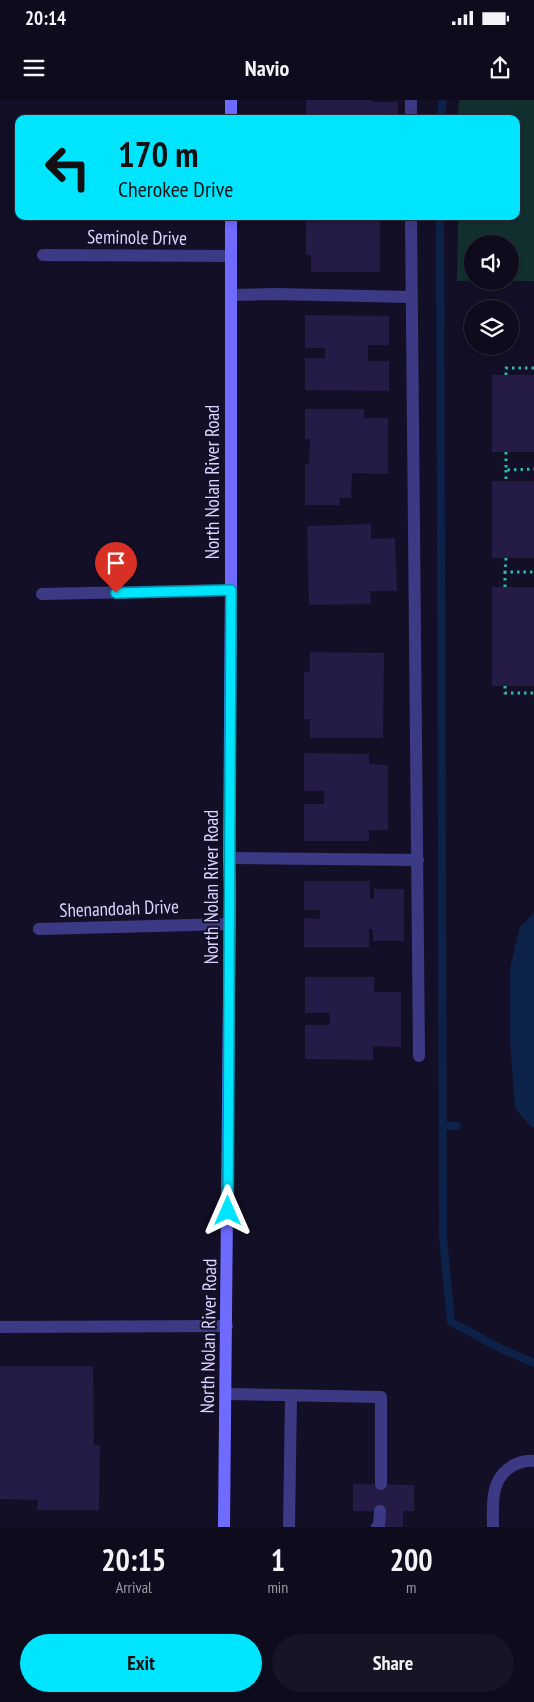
<!DOCTYPE html>
<html lang="en">
<head>
<meta charset="utf-8">
<style>
  :root { --surface:#0e0b1c; --page:#171425; --text:#f1f3f6; --muted:#9b9ba3; --line:#2e2b3b; --accent:#00e5ff }
  body { margin:0; font-family:"PT Sans Narrow",sans-serif; background:var(--page); color:var(--text); height:100vh; display:flex; flex-direction:column; font-size:19px; white-space:nowrap }
  * { box-sizing:border-box; margin:0 }
  p { font-size:16px; color:var(--muted) }
  .icon { flex:none; width:28px; height:28px; fill:none; stroke:currentColor; stroke-width:2; stroke-linecap:round; stroke-linejoin:round }
  .map { position:relative; height:1427px; overflow:hidden }
  .sheet { display:flex; flex-direction:column; background:var(--surface); flex:1 }
  .sheet>* { flex:none }
  .banner { position:absolute; left:15px; top:15px; width:505px; height:105px; border-radius:10px; box-shadow:0 2px 8px #0003,0 0 0 1px var(--line); background:#00e5ff; color:#111; overflow:hidden }
  .controls { position:absolute; left:464px; top:135px; display:grid; gap:10px }
  .controls a { display:grid; place-items:center; width:55px; height:55px; border-radius:50%; background:var(--surface); box-shadow:0 2px 8px #0003,0 0 0 1px var(--line); font-size:25px }
  .pin { position:absolute; display:grid; place-items:center; width:42px; height:42px; color:#fff; margin:-51px -21px; border-radius:50% 50% 50% 0; rotate:-45deg; box-shadow:0 0 5px #0007 }
  .pin .icon { rotate:45deg }
  .me { position:absolute; width:55px; margin:-28px; rotate:0deg; stroke-linejoin:round; filter:drop-shadow(0 0 4px #0008) }
  .turn { display:flex; align-items:center; gap:18px; height:105px; padding:0 20px; font-size:22px }
  .turn .icon { width:65px; height:65px; stroke-width:2.5 }
  .turn b { display:block; font-size:35px; line-height:42px }
  .eta { display:flex; justify-content:space-evenly; align-items:center; height:85px; text-align:center }
  .eta b { font-size:30px; font-weight:700; line-height:35px }
  .cta { display:flex; gap:10px; margin-top:auto; padding:10px 20px }
  .cta a { flex:1; height:58px; border-radius:30px; background:var(--accent); color:#111; font-size:20px; font-weight:700; line-height:58px; text-align:center }
  .cta a+a { background:var(--page); color:var(--text) }
  .status { display:flex; justify-content:space-between; align-items:center; height:35px; padding:0 25px; background:var(--surface); direction:ltr }
  .status svg { height:14px; fill:currentColor }
  header { display:flex; justify-content:space-between; align-items:center; height:65px; padding:0 20px; background:var(--surface); font-size:22px; font-weight:700 }
  .map>svg:first-child { display:block }
  .green { fill:#12302f }
  .water { fill:#0c2248 }
  .lines { fill:none; stroke-linecap:round; stroke-linejoin:round }
  .stream { stroke:#0c2248; stroke-width:8 }
  .building { fill:#241b47 }
  .path { stroke:#2fb8b0; stroke-width:3; stroke-dasharray:2.5 4; stroke-linecap:butt }
  .lane { stroke:#3d3a85; stroke-width:12 }
  .street { stroke:#3d3a85; stroke-width:12 }
  .secondary { stroke:#6f6bff; stroke-width:12 }
  .route-casing { stroke:#0095a6; stroke-width:12 }
  .route { stroke:#00e5ff; stroke-width:9 }
  .labels { text-anchor:middle; dominant-baseline:central; stroke-width:4; stroke-linejoin:round; paint-order:stroke }
  .street-label { font-size:19px; fill:#d9d4ff; stroke:#130f26 }
</style>
</head>
<body>
<div class="status"><b>20:14</b><svg viewBox="0 0 49 12"><path d="M0 12V9h3v3zM5 12V6h3v6zM10 12V3h3v9zM15 12V0h3v12zM26 1h20v11H26zM47 4h2v5h-2z"/></svg></div>
<header><svg class="icon" aria-label="menu" viewBox="0 0 24 24"><path d="M4 6h16M4 12h16M4 18h16"/></svg>Navio<svg class="icon" aria-label="share" viewBox="0 0 24 24"><path d="M12 15V3M7 8l5-5 5 5M5 13v7h14v-7"/></svg></header>
<div class="map">
<svg width="534" height="1427" viewBox="0 0 534 1427">
  <rect width="100%" height="100%" fill="#130f26"/>
  <path class="green" d="M459,0h75v181h-24v-37h-38v37h-15l1,-65h58v-97h-58z"/>
  <path class="water" d="M534,813v215l-3,-1 -16,-19 -5,-68v-72l10,-41z"/>
  <g class="lines">
    <path class="stream" d="M442,19v-19
      M440,116l3,1021 8,85 51,27 32,14
      M443,1026h14"/>
  </g>
  <path class="building" d="M306,0h66v2h26v17h-92z
    M109,17h45v2h-45z
    M306,116h74v56h-69v-17h-5z
    M305,215l84,1v29h-21v16h21v30l-84,-1v-32h20v-10h-20z
    M492,275h42v77h-42z
    M305,309h59v9h24v56l-36,-1 -1,25h-12l1,7h-35v-40l4,-1 1,-25h-5z
    M492,381h42v77h-42z
    M371,424v15l24,-1 2,53h-27l1,13 -62,1 -2,-79z
    M492,487h42v99h-42z
    M310,552l74,1 -1,85h-73v-19h-6v-47h6z
    M304,653l65,1v10l19,1v65h-19v11h-65v-37h20v-13h-20z
    M304,781h66v18h4v-10h30v52h-31v-11l-4,-1v18h-65v-29l16,1v-9h-16z
    M305,877h69v15h27v55l-28,-1v14l-68,-1v-34h25v-12h-25z
    M0,1266h93l1,79h6l-1,65h-62l1,-10 -38,-1z
    M353,1384l61,1v26h-11v16h-18l-5,-16h-27z"/>
  <g class="lines">
    <path class="path" d="M506,275v-7h28
      M506,352v18l28,-1
      M506,370v11
      M506,458l-1,14h29
      M505,487v-15
      M505,586v7h29"/>
    <path class="lane" d="M411,0v19
      M411,116l8,840
      M231,195l44,-1 136,3
      M229,758l189,2
      M0,1227l227,-1
      M226,1294l155,3v87
      M289,1427l2,-131
      M377,1427l2,-1 1,-15
      M493,1427c0,-20 -3,-45 15,-58 8,-6 16,-9 26,-8"/>
    <path class="street" d="M43,155l188,1
      M42,494l189,-4
      M39,829l191,-5"/>
    <path class="secondary" d="M231,19v-19
      M224,1427l6,-637 -1,-32 2,-268v-374"/>
  </g>
  <g class="lines">
    <defs>
      <path id="route" d="M116,493l115,-3 -3,621"/>
    </defs>
    <use href="#route" class="route-casing"/>
    <use href="#route" class="route"/>
  </g>
  <g class="labels">
    <g class="street-label">
      <text transform="translate(137 137) rotate(1)">Seminole Drive</text>
      <text transform="translate(212 382) rotate(-90)">North Nolan River Road</text>
      <text transform="translate(211 787) rotate(-90)">North Nolan River Road</text>
      <text transform="translate(119 808) rotate(-2)">Shenandoah Drive</text>
      <text transform="translate(208 1236) rotate(-89)">North Nolan River Road</text>
    </g>
  </g>
</svg>
<div class="controls">
<a><svg class="icon" aria-label="sound" viewBox="0 0 24 24"><path d="M4 9h4l5-4v14l-5-4H4zM17 9q2 3 0 6"/></svg></a>
<a><svg class="icon" aria-label="layers" viewBox="0 0 24 24"><path d="M12 4l9 5-9 5-9-5zM3 14l9 5 9-5"/></svg></a>
</div>
<div class="pin" style="left:116px;top:493px;background:#d93025"><svg class="icon" aria-label="arrive" viewBox="0 0 24 24"><path d="M6 21V4h12l-3 4 3 4H6"/></svg></div>
<svg class="me" style="left:228px;top:1111px" viewBox="-20 -20 40 40"><path d="M0-17L14 15 0 8-14 15z" fill="#00e5ff" stroke="#fff" stroke-width="4"/></svg>
<div class="banner">
<div class="turn"><svg class="icon" aria-label="left" viewBox="0 0 24 24"><path d="M17 20v-9H6M10 6l-5 5 5 5"/></svg><div><b>170 m</b>Cherokee Drive</div></div>
</div>
</div>
<section class="sheet">
<div class="eta">
<div><b>20:15</b><p>Arrival</p></div>
<div><b>1</b><p>min</p></div>
<div><b>200</b><p>m</p></div>
</div>
<div class="cta"><a>Exit</a><a>Share</a></div>
</section>
</body>
</html>
